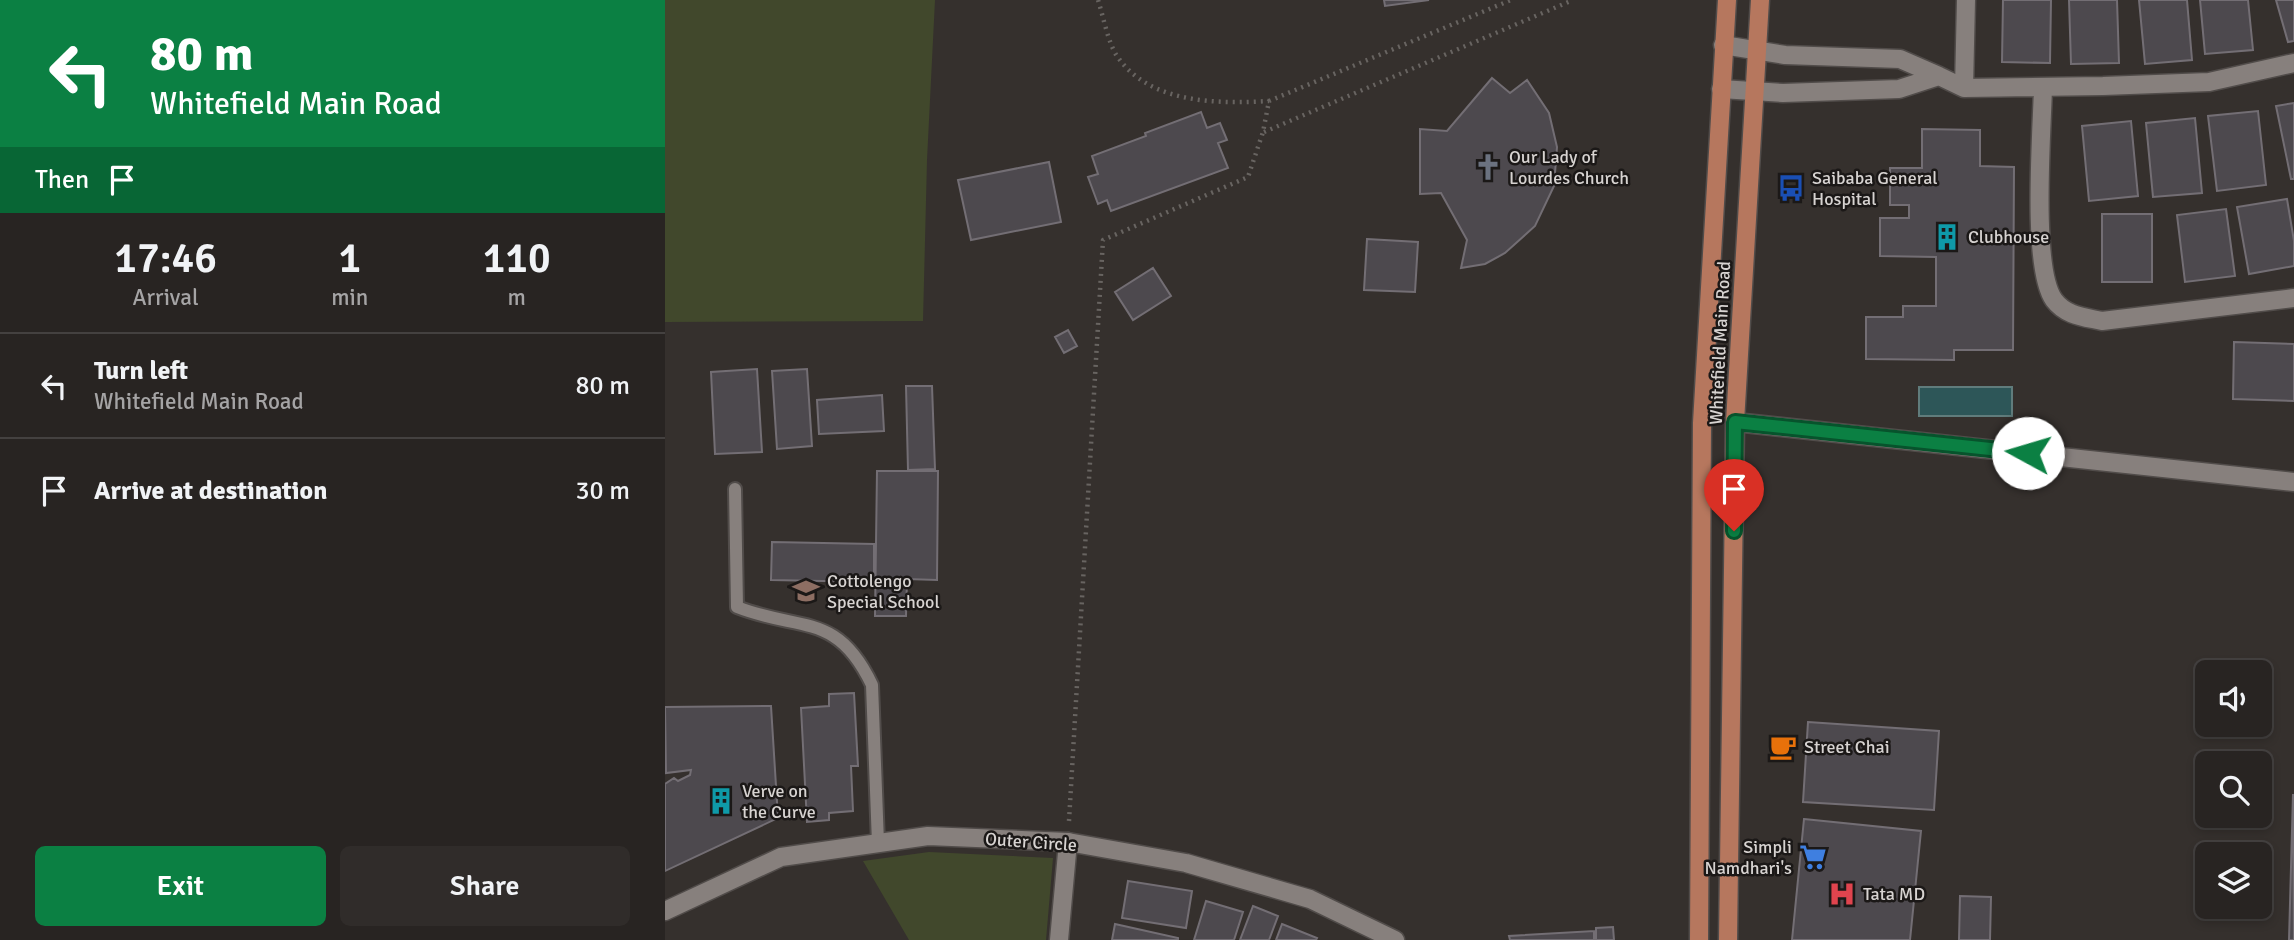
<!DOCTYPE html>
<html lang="en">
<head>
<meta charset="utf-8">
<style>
  :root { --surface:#282422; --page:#302c2a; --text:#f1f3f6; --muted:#a5a4a5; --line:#444140; --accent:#0b8043 }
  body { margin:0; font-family:Signika,sans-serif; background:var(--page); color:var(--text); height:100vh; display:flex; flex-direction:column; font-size:26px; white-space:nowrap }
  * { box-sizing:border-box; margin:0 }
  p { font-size:23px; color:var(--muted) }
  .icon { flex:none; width:38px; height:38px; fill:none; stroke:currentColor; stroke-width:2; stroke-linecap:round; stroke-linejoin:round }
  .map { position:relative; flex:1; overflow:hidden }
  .details { display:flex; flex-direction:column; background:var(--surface); width:665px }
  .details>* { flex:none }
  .banner { background:#0b8043; color:#fff; overflow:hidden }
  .tools { position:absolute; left:1530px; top:660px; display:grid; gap:14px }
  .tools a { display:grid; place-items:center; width:77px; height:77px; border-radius:10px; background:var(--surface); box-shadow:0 4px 10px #0003,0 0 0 2px var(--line); font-size:35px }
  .pin { position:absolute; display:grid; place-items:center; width:60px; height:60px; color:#fff; margin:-72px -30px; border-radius:50% 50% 50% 0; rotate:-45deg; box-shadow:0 0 7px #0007 }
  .pin .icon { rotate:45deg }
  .me { position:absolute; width:77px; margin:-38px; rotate:276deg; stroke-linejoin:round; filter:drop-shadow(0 0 5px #0008) }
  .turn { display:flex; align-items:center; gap:24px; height:147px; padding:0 35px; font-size:32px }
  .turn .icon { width:91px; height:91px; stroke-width:2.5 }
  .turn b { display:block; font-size:49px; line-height:60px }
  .then { display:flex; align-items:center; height:66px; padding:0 35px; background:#0003; gap:14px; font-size:26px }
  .eta { display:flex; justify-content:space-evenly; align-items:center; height:119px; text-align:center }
  .eta b { font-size:42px; font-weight:600; line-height:49px }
  .cta { display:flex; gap:14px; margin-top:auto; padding:14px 35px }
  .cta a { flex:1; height:80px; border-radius:10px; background:var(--accent); color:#fff; font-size:28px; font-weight:600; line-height:80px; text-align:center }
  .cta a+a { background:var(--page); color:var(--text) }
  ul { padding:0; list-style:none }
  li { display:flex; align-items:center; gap:21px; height:105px; padding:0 35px; border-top:2px solid var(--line) }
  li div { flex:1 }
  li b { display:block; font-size:26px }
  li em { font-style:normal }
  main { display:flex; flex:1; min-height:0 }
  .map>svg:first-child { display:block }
  .green { fill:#41482c }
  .water { fill:#2d5658; stroke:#607c7c; stroke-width:2 }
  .building { fill:#4d494e; stroke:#736e74; stroke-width:2 }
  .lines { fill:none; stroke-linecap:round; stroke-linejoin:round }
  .service-casing { stroke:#514c4a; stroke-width:16 }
  .minor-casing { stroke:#514c4a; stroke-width:21 }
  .tertiary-casing { stroke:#514c4a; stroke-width:21 }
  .primary-casing { stroke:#514c4a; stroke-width:21 }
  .path { stroke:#686461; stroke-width:4.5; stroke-dasharray:2 5; stroke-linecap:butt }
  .service { stroke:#87807d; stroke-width:12 }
  .minor { stroke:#87807d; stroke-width:18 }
  .tertiary { stroke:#87807d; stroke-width:18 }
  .primary { stroke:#b6775e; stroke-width:18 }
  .route-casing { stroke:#07532c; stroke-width:18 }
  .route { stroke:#0b8043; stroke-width:12 }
  .labels { text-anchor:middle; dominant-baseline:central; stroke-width:5; stroke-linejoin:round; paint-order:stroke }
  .poi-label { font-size:18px; fill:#d7d3d1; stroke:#1b1817; text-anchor:start }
  .street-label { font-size:18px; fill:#d7d3d1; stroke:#1b1817 }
</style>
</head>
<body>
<main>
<section class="details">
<div class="banner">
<div class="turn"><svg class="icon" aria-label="left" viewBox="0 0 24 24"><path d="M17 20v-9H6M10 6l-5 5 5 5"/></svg><div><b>80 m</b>Whitefield Main Road</div></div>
<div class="then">Then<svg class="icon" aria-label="arrive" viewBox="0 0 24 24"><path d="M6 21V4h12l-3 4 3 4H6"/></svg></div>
</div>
<div class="eta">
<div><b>17:46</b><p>Arrival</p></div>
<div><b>1</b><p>min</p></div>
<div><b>110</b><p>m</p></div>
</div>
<ul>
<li><svg class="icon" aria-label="left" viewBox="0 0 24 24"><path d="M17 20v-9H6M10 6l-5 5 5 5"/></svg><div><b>Turn left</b><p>Whitefield Main Road</p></div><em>80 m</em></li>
<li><svg class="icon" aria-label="arrive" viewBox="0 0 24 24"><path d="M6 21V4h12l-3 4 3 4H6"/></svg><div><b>Arrive at destination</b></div><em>30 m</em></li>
</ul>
<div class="cta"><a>Exit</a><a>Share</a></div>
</section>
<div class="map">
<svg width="1629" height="940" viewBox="0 0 1629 940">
  <rect width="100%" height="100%" fill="#35302d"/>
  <path class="green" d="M0,0h270l-8,160 -4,161 -258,1z
    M264,852l124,6 -7,82h-137l-46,-79z"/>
  <path class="water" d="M1254,387h93v29h-93z"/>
  <path class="building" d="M719,0h45l-44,6z
    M1338,0h48l-1,63 -48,-1z
    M1404,0h48l2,63 -48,1z
    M1474,0h48l5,60 -47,4z
    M1535,0h48l5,50 -48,4z
    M1611,0h18v41l-6,1z
    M827,78l18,15 17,-13 22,33 8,34 -3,39 -19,40 -30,27 -20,11 -24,4 6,-28 -26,-47 -21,1v-65l27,2z
    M1629,103v76h-3l-15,-73z
    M1593,111l8,74 -49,6 -9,-75z
    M536,112l6,16 13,-5 7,17 -9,3 10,25 -117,43 -4,-11 -9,4 -10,-27 10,-3 -6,-18 54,-20 -1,-3z
    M1530,118l7,75 -49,4 -7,-74z
    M1466,121l7,75 -49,5 -7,-75z
    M1257,129l58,1v36l34,1 -1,183h-59v10l-88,-1v-42h37v-11h33v-49l-56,-1v-38h29v-13h-19v-37h32z
    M384,162l12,60 -90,18 -13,-60z
    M1622,199l7,42v25l-45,8 -12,-67z
    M1561,209l9,67 -50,6 -8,-67z
    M1437,214h50v68h-50z
    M702,239l51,3 -3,50 -51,-2z
    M488,268l18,28 -38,24 -18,-28z
    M403,330l9,16 -13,7 -9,-16z
    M1569,342l60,2v57l-61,-2z
    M92,369l5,83 -47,2 -4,-82z
    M142,369l5,77 -35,3 -5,-78z
    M241,386h26l3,83 -27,1z
    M217,395l2,36 -65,3 -2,-34z
    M212,471h61l-1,109 -30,-1 -1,37h-31z
    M107,542l102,2v38l-103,-2z
    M189,693l4,73h-7l2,45 -24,2v7l-22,2 -6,-114 28,-2v-12z
    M106,706l7,112 -113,53v-87l9,-6 4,3 12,-6 1,-5 -25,3 -1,-66z
    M1143,722l131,9 -5,79 -131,-8z
    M1628,794l1,146h-5z
    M1139,819l117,12 -11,109h-118z
    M463,881l64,10 -6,37 -64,-10z
    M1295,896l31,1 -1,43h-31z
    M541,901l37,11 -9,28h-40z
    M588,906l25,10 -9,24h-29z
    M450,924l63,14v2h-66z
    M617,924l35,14 -1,2h-40z
    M948,927l1,13h-18v-12z
    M929,931v9h-84l-1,-4z"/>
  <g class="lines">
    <defs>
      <path id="service" d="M70,489l2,118c63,25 100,4 135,78l6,158"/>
      <path id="minor" d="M1274,76l25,12 139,-2 106,-4 85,-19
        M1378,87c-1,44 -12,181 11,213 12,16 30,17 48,21l192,-23
        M1299,88l2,-88
        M1056,89l62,4 116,-4 40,-13 -39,-17 -115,-4 -62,-10
        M1070,422l559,60
        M394,940l9,-98"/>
      <path id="tertiary" d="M0,911l116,-54 147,-21 140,6 118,21 124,36 85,41"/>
      <path id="primary" d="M1034,940l3,-517 25,-423
        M1063,940l7,-518 25,-422"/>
    </defs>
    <use href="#service" class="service-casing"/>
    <use href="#minor" class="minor-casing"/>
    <use href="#tertiary" class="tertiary-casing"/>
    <use href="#primary" class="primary-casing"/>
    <path class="path" d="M433,0c5,15 10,43 19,56 32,48 101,48 152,45
      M599,132l309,-132
      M404,821l34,-581 145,-63 15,-45 6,-31 242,-101"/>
    <use href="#service" class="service"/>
    <use href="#minor" class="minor"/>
    <use href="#tertiary" class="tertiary"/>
    <use href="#primary" class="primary"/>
  </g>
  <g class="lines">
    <defs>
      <path id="route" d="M1069,531l1,-109 293,31"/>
    </defs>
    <use href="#route" class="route-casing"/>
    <use href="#route" class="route"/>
  </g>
  <defs>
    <symbol id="church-bare" viewBox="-9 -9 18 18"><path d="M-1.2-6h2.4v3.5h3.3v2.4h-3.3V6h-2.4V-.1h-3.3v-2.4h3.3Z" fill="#6b7280" stroke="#1b1817" stroke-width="2.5" paint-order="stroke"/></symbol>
    <symbol id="bus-bare" viewBox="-9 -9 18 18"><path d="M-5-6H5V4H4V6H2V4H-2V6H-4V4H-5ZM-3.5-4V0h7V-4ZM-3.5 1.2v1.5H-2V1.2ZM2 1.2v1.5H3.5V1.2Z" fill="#1a4fb4" stroke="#1b1817" stroke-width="2.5" paint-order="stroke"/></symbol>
    <symbol id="building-bare" viewBox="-9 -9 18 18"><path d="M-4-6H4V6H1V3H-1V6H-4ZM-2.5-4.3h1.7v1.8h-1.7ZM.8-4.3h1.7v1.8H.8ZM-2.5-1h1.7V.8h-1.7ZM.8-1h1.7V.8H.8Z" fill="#0f9aa8" stroke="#1b1817" stroke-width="2.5" paint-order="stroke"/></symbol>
    <symbol id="school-bare" viewBox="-9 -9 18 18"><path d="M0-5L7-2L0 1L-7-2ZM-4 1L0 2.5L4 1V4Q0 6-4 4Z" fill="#8d6e63" stroke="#1b1817" stroke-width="2.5" paint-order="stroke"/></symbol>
    <symbol id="cafe-bare" viewBox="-9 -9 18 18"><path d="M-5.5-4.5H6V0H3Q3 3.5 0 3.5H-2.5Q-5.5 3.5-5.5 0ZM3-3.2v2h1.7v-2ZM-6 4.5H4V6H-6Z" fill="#e8710a" stroke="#1b1817" stroke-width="2.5" paint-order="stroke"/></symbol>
    <symbol id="supermarket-bare" viewBox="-9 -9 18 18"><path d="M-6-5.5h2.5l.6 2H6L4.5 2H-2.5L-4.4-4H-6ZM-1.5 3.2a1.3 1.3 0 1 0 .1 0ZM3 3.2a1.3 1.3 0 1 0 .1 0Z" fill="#3f7fe0" stroke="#1b1817" stroke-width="2.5" paint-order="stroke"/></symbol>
    <symbol id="hospital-bare" viewBox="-9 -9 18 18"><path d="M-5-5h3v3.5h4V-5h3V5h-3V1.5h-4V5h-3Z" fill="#e0444e" stroke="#1b1817" stroke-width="2.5" paint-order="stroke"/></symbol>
  </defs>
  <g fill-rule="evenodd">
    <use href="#church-bare" x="804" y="148" width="38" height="38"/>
    <use href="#bus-bare" x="1107" y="169" width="38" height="38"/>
    <use href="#building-bare" x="1263" y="218" width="38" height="38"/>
    <use href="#school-bare" x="122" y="572" width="38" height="38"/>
    <use href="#cafe-bare" x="1099" y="728" width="38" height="38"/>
    <use href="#building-bare" x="37" y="782" width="38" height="38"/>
    <use href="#supermarket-bare" x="1129" y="838" width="38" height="38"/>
    <use href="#hospital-bare" x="1158" y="875" width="38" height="38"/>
  </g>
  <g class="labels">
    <g class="poi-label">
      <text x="844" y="157">Our Lady of<tspan x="844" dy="21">Lourdes Church</tspan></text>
      <text x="1147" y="178">Saibaba General<tspan x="1147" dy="21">Hospital</tspan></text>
      <text x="1303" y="237">Clubhouse</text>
      <text x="162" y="581">Cottolengo<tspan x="162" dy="21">Special School</tspan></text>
      <text x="1139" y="747">Street Chai</text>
      <text x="77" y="791">Verve on<tspan x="77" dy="21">the Curve</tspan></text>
      <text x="1127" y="847" text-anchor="end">Simpli<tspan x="1127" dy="21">Namdhari's</tspan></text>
      <text x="1198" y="894">Tata MD</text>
    </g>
    <g class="street-label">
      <text transform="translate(1055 343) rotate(-87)">Whitefield Main Road</text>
      <text transform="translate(366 842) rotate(4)">Outer Circle</text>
    </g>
  </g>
</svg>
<div class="tools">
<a><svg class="icon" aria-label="sound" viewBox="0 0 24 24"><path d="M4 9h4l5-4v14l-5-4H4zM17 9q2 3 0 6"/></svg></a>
<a><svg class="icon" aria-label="search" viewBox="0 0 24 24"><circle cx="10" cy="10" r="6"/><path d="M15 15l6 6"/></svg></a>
<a><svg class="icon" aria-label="layers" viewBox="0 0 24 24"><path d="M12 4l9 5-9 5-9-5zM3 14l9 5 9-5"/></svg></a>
</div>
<div class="pin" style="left:1069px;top:531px;background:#d93025"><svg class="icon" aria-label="arrive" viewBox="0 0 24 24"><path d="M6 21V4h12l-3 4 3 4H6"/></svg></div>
<svg class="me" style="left:1363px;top:453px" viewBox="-20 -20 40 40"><circle r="19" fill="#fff"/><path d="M0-13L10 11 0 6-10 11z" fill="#0b8043"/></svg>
</div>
</main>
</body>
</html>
